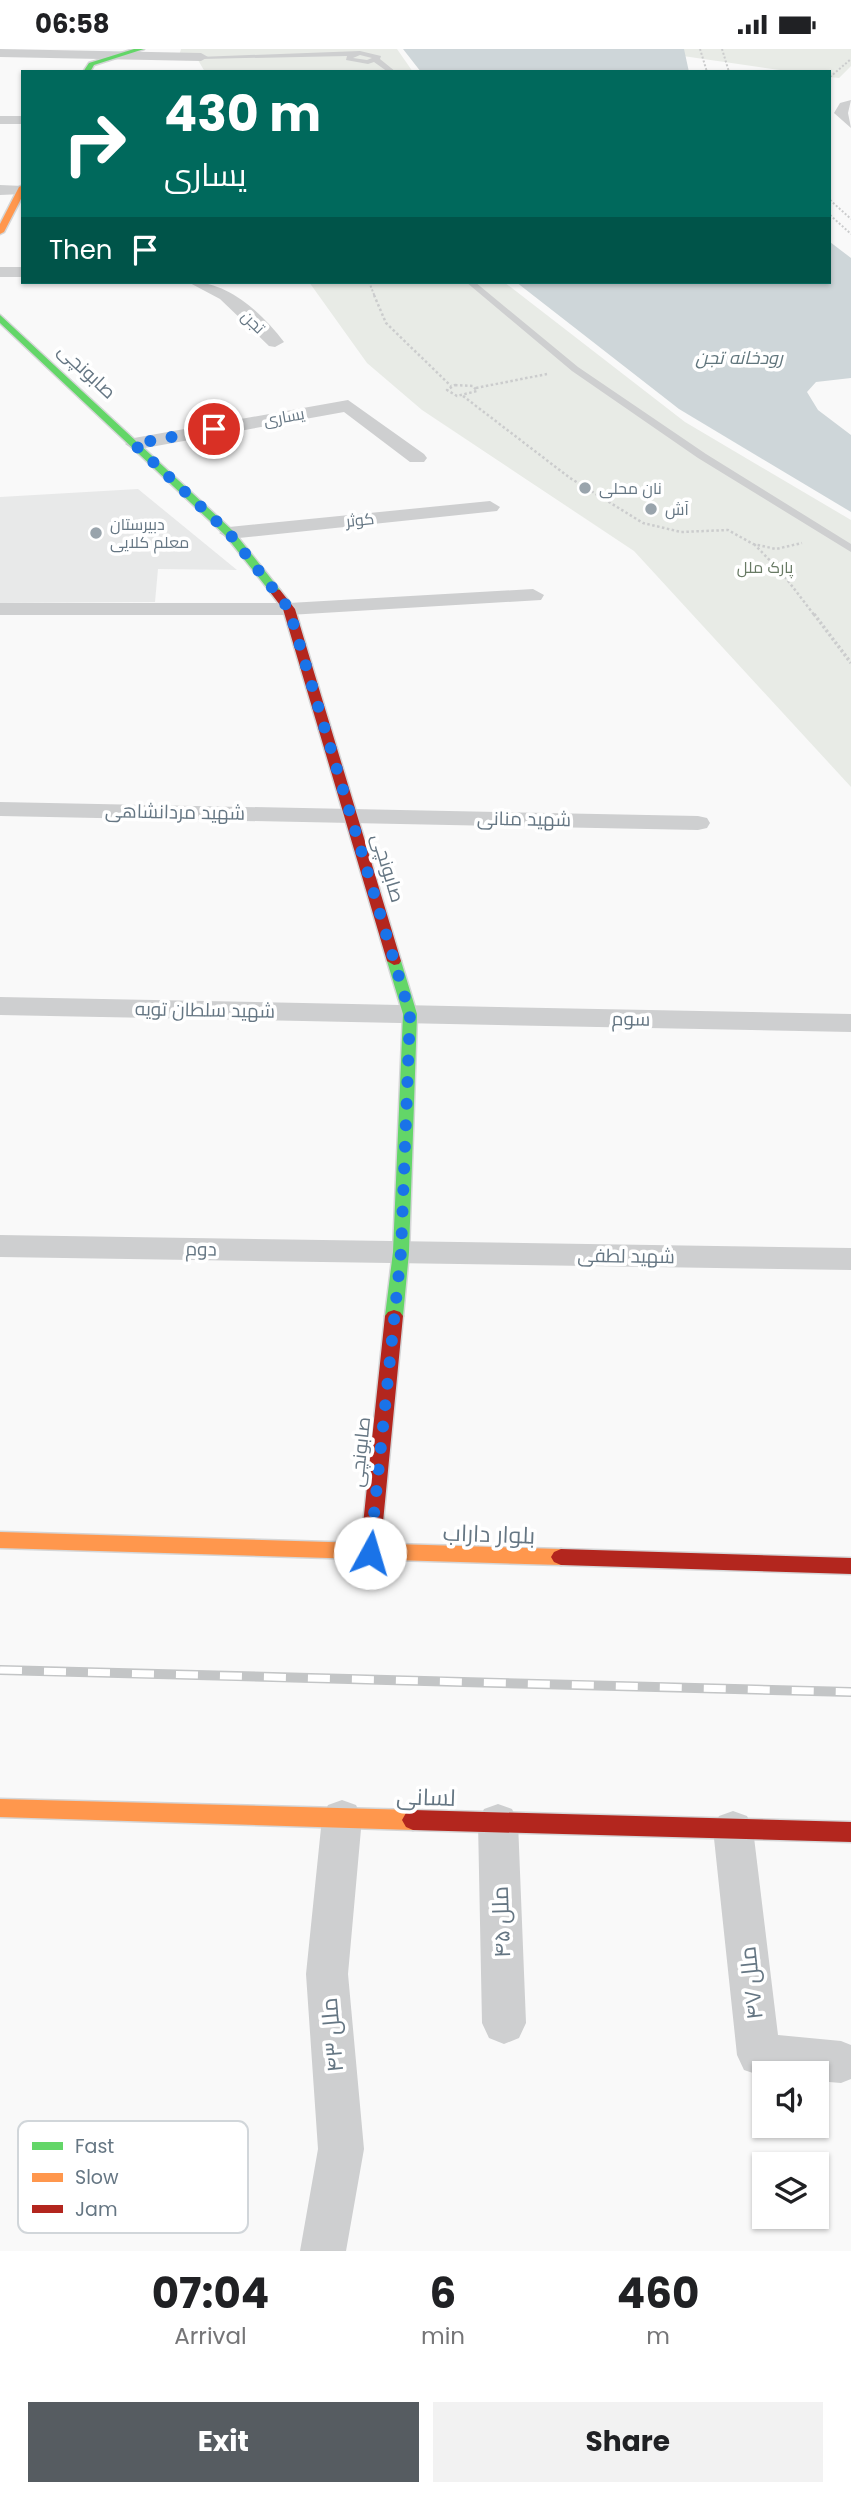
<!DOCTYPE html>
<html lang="en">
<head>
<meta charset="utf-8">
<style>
  :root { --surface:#fff; --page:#f2f2f2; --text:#202124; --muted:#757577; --accent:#565c61 }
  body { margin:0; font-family:Poppins,Cairo,sans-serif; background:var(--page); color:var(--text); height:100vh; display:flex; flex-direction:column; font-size:26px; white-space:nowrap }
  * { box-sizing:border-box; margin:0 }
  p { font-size:23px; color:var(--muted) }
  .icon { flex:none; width:38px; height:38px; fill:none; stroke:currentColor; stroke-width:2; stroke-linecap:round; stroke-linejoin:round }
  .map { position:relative; height:2202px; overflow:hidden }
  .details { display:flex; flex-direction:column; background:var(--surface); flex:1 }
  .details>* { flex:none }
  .banner { position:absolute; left:21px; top:21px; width:810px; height:214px; border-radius:0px; box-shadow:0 2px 5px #0004; background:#00695c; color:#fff; overflow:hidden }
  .tools { position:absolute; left:752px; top:2012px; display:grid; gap:14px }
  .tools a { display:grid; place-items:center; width:77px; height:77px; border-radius:0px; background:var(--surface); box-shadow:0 2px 5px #0004; font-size:35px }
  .pin { position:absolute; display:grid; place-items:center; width:60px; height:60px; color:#fff; margin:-30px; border:4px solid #fff; border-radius:50%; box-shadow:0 2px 7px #0007 }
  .me { position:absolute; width:77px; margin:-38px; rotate:6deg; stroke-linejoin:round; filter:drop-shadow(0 0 5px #0008) }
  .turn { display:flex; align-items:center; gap:24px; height:147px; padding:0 28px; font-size:32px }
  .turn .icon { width:91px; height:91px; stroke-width:2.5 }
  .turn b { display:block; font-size:49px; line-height:60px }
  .then { display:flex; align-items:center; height:66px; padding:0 28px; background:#0003; gap:14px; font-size:26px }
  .eta { display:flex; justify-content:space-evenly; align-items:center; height:119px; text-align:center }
  .eta b { font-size:42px; font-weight:700; line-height:49px }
  .button { display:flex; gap:14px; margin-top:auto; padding:14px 28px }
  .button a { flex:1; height:80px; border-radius:0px; background:var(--accent); color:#fff; font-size:28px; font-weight:700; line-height:80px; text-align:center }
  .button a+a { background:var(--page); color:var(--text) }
  .status { display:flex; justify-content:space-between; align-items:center; height:49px; padding:0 35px; background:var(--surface); direction:ltr }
  .status svg { height:19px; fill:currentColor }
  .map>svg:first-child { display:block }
  .built { fill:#e8e9e9 }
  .green { fill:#e8ebe6 }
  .water { fill:#ced6d9 }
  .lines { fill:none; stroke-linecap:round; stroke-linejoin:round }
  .fast-casing { stroke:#d5d6d7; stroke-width:3 }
  .slow-casing { stroke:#d5d6d7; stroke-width:3 }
  .jam-casing { stroke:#d5d6d7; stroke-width:3 }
  .path-far2 { stroke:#cbcccd; stroke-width:2; stroke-dasharray:2 2; stroke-linecap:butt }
  .path-far1 { stroke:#cbcccd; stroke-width:2.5; stroke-dasharray:2.5 2.5; stroke-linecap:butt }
  .path { stroke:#cbcccd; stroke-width:3.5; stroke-dasharray:2.5 2.5; stroke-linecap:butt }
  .lane { fill:#cecfd0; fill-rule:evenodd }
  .street { fill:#cecfd0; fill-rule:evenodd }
  .fast { fill:#63d668; fill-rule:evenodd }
  .slow { fill:#ff974d; fill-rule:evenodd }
  .jam { fill:#b3261e; fill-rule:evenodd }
  .rail-casing { stroke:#c3c5c6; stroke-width:10 }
  .rail { stroke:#fff; stroke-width:7; stroke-dasharray:22; stroke-linecap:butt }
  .route { stroke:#1a73e8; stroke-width:12; stroke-dasharray:0 21.6 }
  .poi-dot { fill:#99a4ac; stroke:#fff; stroke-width:2.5 }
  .labels { text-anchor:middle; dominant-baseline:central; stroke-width:7; stroke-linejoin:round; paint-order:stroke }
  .far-street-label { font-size:16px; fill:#657683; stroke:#fff }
  .far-poi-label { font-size:16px; fill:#657683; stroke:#fff; text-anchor:start }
  .far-park-label { font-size:16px; fill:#687a64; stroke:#fff }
  .far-water-label { font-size:18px; font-style:italic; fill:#60757c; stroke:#fff }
  .street-label { font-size:19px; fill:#657683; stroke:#fff }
  .near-street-label { font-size:23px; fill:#657683; stroke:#fff }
  .key { fill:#fff; stroke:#d1d6da; stroke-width:2 }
  .key-label { font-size:19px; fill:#657683 }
</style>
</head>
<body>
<div class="status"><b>06:58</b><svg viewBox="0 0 49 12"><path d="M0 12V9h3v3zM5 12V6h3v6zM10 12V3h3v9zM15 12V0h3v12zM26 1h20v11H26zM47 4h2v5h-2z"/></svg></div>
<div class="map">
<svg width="851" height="2202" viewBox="0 0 851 2202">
  <rect width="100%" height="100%" fill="#f9f9f9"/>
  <path class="built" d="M138,440l99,81 -79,-1 -3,33 -155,1v-106z"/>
  <path class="green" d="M181,0h216l16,23h-208l-7,-12 -20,-1z
    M684,0h167v17l-12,12 -9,-1v-5h-36l-111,-16z
    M309,233h195l181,140 166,98v267l-217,-236 -212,-141 -55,-47z"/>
  <path class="water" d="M403,0h281l5,23h-268z
    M830,193l21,16v120l-35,4 -9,10 11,18 33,25v77l-172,-103 -163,-127h314z"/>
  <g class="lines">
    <defs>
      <path id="fast" d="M134,0h10l-50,16 -4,7h-7l6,-9z
        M0,266l233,216 47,59v4h-8l-47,-59 -225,-212z
        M394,908l7,4 16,53 -8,238 -6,64 -3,4h-12l-3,-4 8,-64 10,-238 -16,-53z"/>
      <path id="slow" d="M23,136v10l-19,37 -4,2v-10l19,-37z
        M0,1483l561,17 7,3 3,5 -3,5 -7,3 -561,-17z
        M0,1750l413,11 7,3 4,7 -4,7 -7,3 -413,-13z"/>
      <path id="jam" d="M276,540l4,1 15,19 106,352 -2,3 -5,1 -7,-4 -104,-352 -13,-17z
        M394,1261l6,2 3,4 -23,237 -3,5 -7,3 -7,-3 -3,-5 25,-237 3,-4z
        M561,1500l290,9v16l-290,-9 -7,-3 -3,-5 3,-5z
        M413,1761l438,12v20l-438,-12 -7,-3 -4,-7 4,-7z"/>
    </defs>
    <use href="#fast" class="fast-casing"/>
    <use href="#slow" class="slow-casing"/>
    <use href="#jam" class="jam-casing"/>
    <path class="path-far2" d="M700,0l7,23
      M722,0l7,23
      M830,28l21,-18
      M830,151l21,19
      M830,166l21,19
      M369,233l6,15"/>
    <path class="path-far1" d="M374,246l12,28 65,63
      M455,336l18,1 4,5 -20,5 -10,-6z
      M476,339l71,-14
      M463,347l107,82 73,45 38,9 47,-2 25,14 23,5 26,-6
      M754,495l28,29 33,43"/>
    <path class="path" d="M814,565l37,49"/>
    <path class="lane" d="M360,2l21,5 -1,3 16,13h-8l-14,-10 -6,2 -22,-4 1,-4 -146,3 -3,-2zM360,6l12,3 -5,2 -14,-2z
      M466,233h9l103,85 128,87 145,90v8l-153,-94 -126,-87z"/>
    <path class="street" d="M0,0l201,4 7,4 -7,4 -201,-4z
      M851,51l-3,13 3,15 -17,-15 6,-10z
      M0,67h23v8h-23z
      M0,136l23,1v8l-23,1z
      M0,218h23v10h-23z
      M188,233c39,-2 73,30 96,60l-9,5 -6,-1 -49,-47z
      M348,351l76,54 3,4 -3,4h-14l-66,-50 -210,38 -9,-6 9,-6z
      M490,452l10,6 -3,4 -268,28 -10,-6 10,-6z
      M533,540l11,6 -3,5 -252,15h-289v-12h289z
      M0,753l698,14 9,2 3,5 -3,5 -9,2 -698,-14z
      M0,948l851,17v18l-851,-17z
      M0,1186l851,13v22l-851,-13z
      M342,1751l14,5 6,13 -14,156 16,175 -18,102h-46l18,-102 -12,-175 16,-156 6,-13z
      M498,1755l14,5 6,13 8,201 -7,15 -15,6 -15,-6 -7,-15 -4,-201 6,-13z
      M733,1762l14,5 6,13 25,206 63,6 10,4v34l-10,4 -24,-2v-7h-52v3l-21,-7 -7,-15 -24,-226 6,-13z"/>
    <use href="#fast" class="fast"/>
    <use href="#slow" class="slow"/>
    <use href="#jam" class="jam"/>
    <defs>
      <path id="rail" d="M0,1621l851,22"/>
    </defs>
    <use href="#rail" class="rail-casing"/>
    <use href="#rail" class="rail"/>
  </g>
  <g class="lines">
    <path class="route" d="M214,380l-80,15 95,89 60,76 121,405 -9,238 -31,301"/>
  </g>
  <g class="poi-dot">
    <circle cx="585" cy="439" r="7"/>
    <circle cx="651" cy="460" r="7"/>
    <circle cx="96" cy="484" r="7"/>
  </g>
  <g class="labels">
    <g class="far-street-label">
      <text transform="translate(253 273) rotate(44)">تجن</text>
      <text transform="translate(284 368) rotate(-10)">یساری</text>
      <text transform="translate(360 471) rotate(-6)">کوثر</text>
    </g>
    <g class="far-poi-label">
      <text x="599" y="439">نان محلی</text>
      <text x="665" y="460">آش</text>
      <text x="110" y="475">دبیرستان<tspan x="110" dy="18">معلم کلایی</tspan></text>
    </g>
    <g class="far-park-label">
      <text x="765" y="518">پارک ملل</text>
    </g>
    <g class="far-water-label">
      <text x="739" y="308">رودخانه تجن</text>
    </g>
    <g class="street-label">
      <text transform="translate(87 322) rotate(43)">صابونچی</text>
      <text transform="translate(175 763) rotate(1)">شهید مردانشاهی</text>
      <text transform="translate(524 770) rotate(1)">شهید منانی</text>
      <text transform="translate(388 819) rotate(73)">صابونچی</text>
      <text transform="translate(205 961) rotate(1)">شهید سلطان تویه</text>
      <text transform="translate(631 970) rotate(1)">سوم</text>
      <text transform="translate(201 1200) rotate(1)">دوم</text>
      <text transform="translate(626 1207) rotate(1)">شهید لطفی</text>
      <text transform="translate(360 1403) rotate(-84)">صابونچی</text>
    </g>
    <g class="near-street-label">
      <text transform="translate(489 1485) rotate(2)">بلوار داراب</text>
      <text transform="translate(426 1748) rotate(2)">لسانی</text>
      <text transform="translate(501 1873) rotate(-92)">ملل ۴۵</text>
      <text transform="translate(751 1934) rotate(-96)">ملل ۴۷</text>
      <text transform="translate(332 1986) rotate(-95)">ملل ۴۳</text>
    </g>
  </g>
  <rect x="18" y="2072" width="230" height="112" rx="10" class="key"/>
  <rect x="32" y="2093" width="31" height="8" fill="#63d668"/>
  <rect x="32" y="2124" width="31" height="9" fill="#ff974d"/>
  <rect x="32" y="2156" width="31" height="8" fill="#b3261e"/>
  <g class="key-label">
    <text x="75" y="2104">Fast</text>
    <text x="75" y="2135">Slow</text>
    <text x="75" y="2167">Jam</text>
  </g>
</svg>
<div class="tools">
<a><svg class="icon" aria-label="sound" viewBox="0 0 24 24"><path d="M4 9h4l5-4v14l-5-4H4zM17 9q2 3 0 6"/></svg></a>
<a><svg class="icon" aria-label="layers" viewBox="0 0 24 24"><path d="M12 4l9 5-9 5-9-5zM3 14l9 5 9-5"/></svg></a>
</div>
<div class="pin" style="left:214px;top:380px;background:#d93025"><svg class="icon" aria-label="arrive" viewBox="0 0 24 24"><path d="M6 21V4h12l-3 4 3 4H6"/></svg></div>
<svg class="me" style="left:370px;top:1504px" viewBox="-20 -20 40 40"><circle r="19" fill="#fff"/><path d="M0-13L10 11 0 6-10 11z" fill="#1a73e8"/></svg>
<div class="banner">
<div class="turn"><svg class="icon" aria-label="right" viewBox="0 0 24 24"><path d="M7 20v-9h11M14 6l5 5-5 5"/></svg><div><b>430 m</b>یساری</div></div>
<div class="then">Then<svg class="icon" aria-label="arrive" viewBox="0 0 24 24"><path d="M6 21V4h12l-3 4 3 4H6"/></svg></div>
</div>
</div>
<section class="details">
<div class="eta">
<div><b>07:04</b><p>Arrival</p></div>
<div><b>6</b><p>min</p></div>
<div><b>460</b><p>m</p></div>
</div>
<div class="button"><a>Exit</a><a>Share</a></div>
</section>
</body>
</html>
